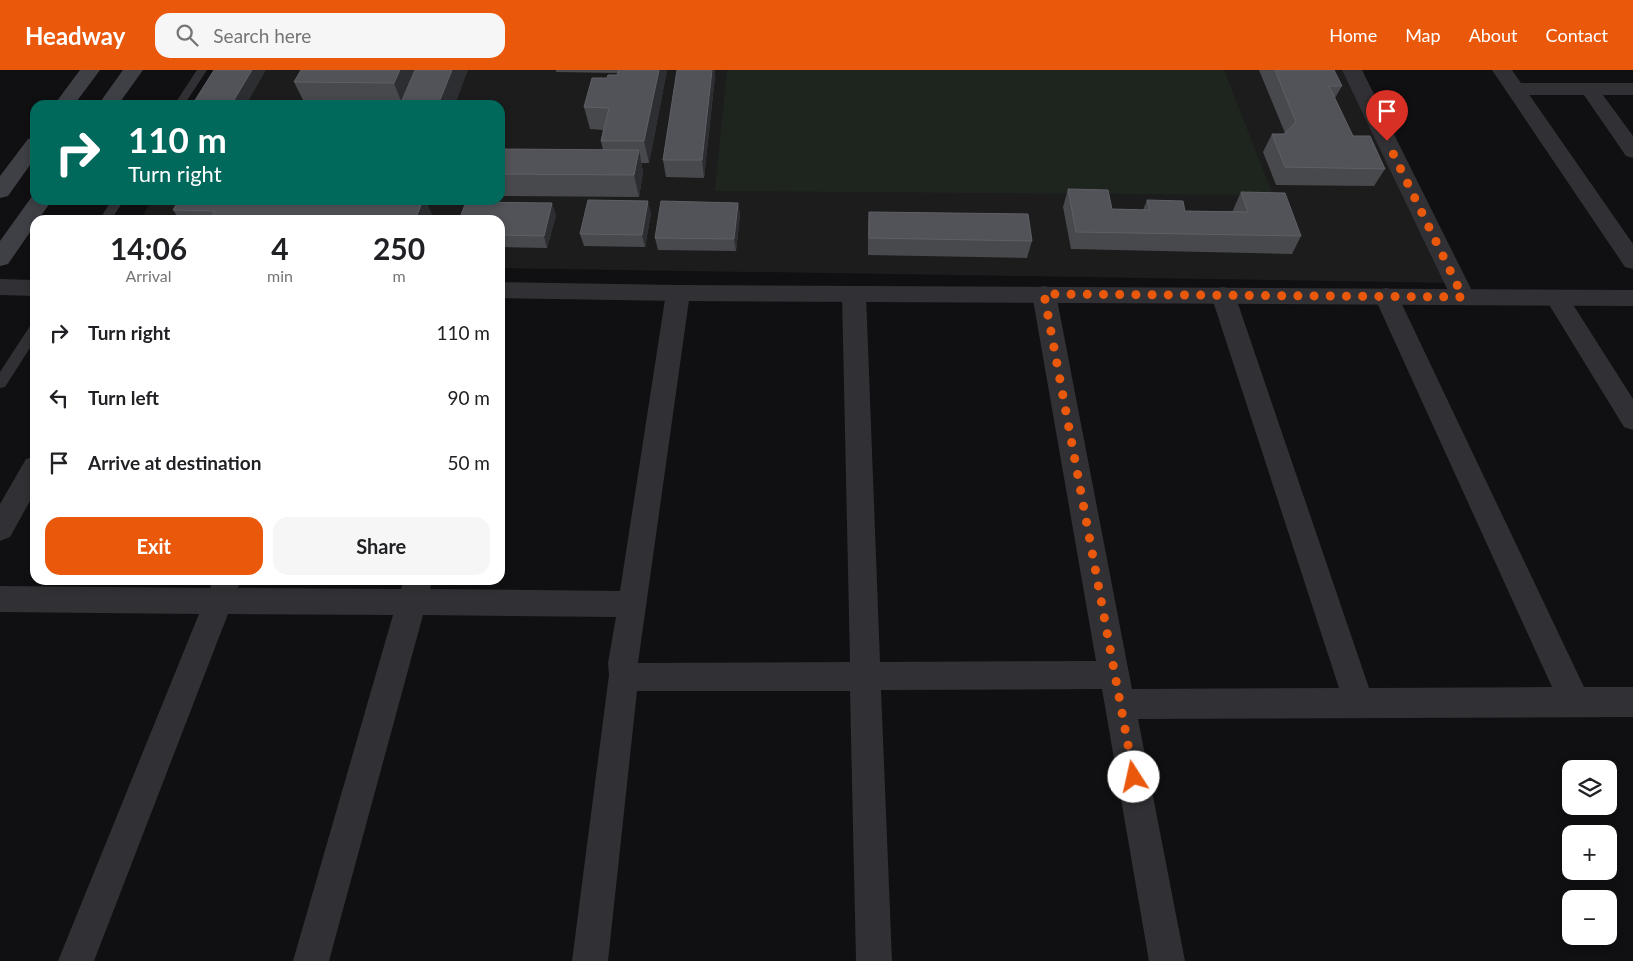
<!DOCTYPE html>
<html lang="en">
<head>
<meta charset="utf-8">
<style>
  :root { --surface:#fff; --page:#f6f6f6; --text:#202124; --muted:#757577; --accent:#ea580c }
  body { margin:0; font-family:Lato,sans-serif; background:var(--page); color:var(--text); height:100vh; display:flex; flex-direction:column; font-size:19px; white-space:nowrap }
  * { box-sizing:border-box; margin:0 }
  p { font-size:16px; color:var(--muted) }
  .icon { flex:none; width:28px; height:28px; fill:none; stroke:currentColor; stroke-width:2; stroke-linecap:round; stroke-linejoin:round }
  .map { position:relative; flex:1; overflow:hidden }
  .sheet { position:absolute; left:30px; top:145px; width:475px; height:370px; display:flex; flex-direction:column; background:var(--surface); border-radius:15px; box-shadow:0 2px 8px #0003 }
  .sheet>* { flex:none }
  .hud { position:absolute; left:30px; top:30px; width:475px; height:105px; border-radius:15px; box-shadow:0 2px 8px #0003; background:#00695c; color:#fff; overflow:hidden }
  .fabs { position:absolute; left:1562px; top:690px; display:grid; gap:10px }
  .fabs a { display:grid; place-items:center; width:55px; height:55px; border-radius:10px; background:var(--surface); box-shadow:0 2px 8px #0003; font-size:25px }
  .pin { position:absolute; display:grid; place-items:center; width:42px; height:42px; color:#fff; margin:-51px -21px; border-radius:50% 50% 50% 0; rotate:-45deg; box-shadow:0 0 5px #0007 }
  .pin .icon { rotate:45deg }
  .me { position:absolute; width:55px; margin:-28px; rotate:350deg; stroke-linejoin:round; filter:drop-shadow(0 0 4px #0008) }
  .turn { display:flex; align-items:center; gap:18px; height:105px; padding:0 15px; font-size:22px }
  .turn .icon { width:65px; height:65px; stroke-width:2.5 }
  .turn b { display:block; font-size:35px; line-height:42px }
  .eta { display:flex; justify-content:space-evenly; align-items:center; height:85px; text-align:center }
  .eta b { font-size:30px; font-weight:700; line-height:35px }
  .button { display:flex; gap:10px; margin-top:auto; padding:10px 15px }
  .button a { flex:1; height:58px; border-radius:15px; background:var(--accent); color:#fff; font-size:20px; font-weight:700; line-height:58px; text-align:center }
  .button a+a { background:var(--page); color:var(--text) }
  ul { padding:0; list-style:none }
  li { display:flex; align-items:center; gap:15px; height:65px; padding:0 15px }
  li div { flex:1 }
  li b { display:block; font-size:19px }
  li em { font-style:normal }
  header { display:flex; align-items:center; gap:30px; box-sizing:border-box; height:70px; padding:0 25px; background:var(--accent); color:#fff }
  header strong { font-size:24px }
  nav { display:flex; gap:28px; margin-inline-start:auto; font-size:18px }
  .search { width:350px; height:45px; background:var(--page); display:flex; align-items:center; gap:12px; box-sizing:border-box; padding:0 18px; border-radius:15px; color:var(--muted); font-size:19px }
  .map>svg:first-child { display:block }
  .built { fill:#1c1c1d }
  .green { fill:#1e251f }
  .lines { fill:none; stroke-linecap:round; stroke-linejoin:round }
  .service { fill:#313135; fill-rule:evenodd }
  .minor { fill:#313135; fill-rule:evenodd }
  .tertiary { fill:#313135; fill-rule:evenodd }
  .secondary { fill:#3f4045; fill-rule:evenodd }
  .wall { fill:#48494d }
  .shaded-wall { fill:#2d2e31 }
  .building { fill:#515358; stroke:#5e6066 }
  .route { stroke:#ea580c; stroke-width:9; stroke-dasharray:0 16.2 }
</style>
</head>
<body>
<header>
<strong>Headway</strong>
<div class="search"><svg class="icon" aria-label="search" viewBox="0 0 24 24"><circle cx="10" cy="10" r="6"/><path d="M15 15l6 6"/></svg>Search here</div>
<nav><a>Home</a><a>Map</a><a>About</a><a>Contact</a></nav>
</header>
<div class="map">
<svg width="1633" height="891" viewBox="0 0 1633 891">
  <rect width="100%" height="100%" fill="#100f11"/>
  <path class="built" d="M232,0h1120l105,213 -957,-15v-48h-360l12,-20h348v-95h-290z"/>
  <path class="green" d="M727,0h497l49,125 -558,-4z"/>
  <g class="lines">
    <path class="service" d="M197,0h10l-23,35h-10z
      M112,130h12l-13,20h-12z
      M35,254v16l-30,47 -5,1v-16l30,-46z"/>
    <path class="minor" d="M1342,0h20l113,227 -4,6 -8,2 -8,-2 -4,-6z
      M1515,13h118v12h-30l30,41v22l-7,-2 -42,-61h-69l-7,-2 -3,-4 3,-4z
      M678,215l8,2 4,6 -52,370 212,-1 -8,-368 4,-6 8,-2 8,2 4,6 14,368 216,-1 -64,-367 4,-6 8,-2 8,2 4,6 76,395 207,-1 -128,-393 4,-6 8,-2 8,2 4,6 134,393 183,-1 -178,-391 4,-6 8,-2 8,2 4,6 186,391h49v30l-495,2 47,242h-36l-47,-272 -221,1 11,271h-36l-6,-270h-213l-29,270h-36l37,-286 -1,-12 8,-46 -193,-2 -94,346h-36l100,-346 -165,-1 -134,347h-36l141,-347 -199,-2v-26l210,2 3,-8h28l-3,8 163,1 3,-9h28l-2,9 190,2 46,-298 4,-6z
      M1557,220l8,2 68,107v31l-9,-3 -79,-129 4,-6z
      M35,386v36l-25,45 -10,4v-37l26,-45z"/>
    <path class="tertiary" d="M1492,0h20l121,174v25l-8,-2z
      M0,209l35,1v16l-35,-1z
      M500,212l178,3 955,5v16l-955,-5 -178,-3z"/>
    <path class="secondary" d="M80,0h20l-26,35h-20z
      M123,0h20l-25,35h-20z
      M35,68v20l-27,38 -8,2v-22l28,-37z
      M33,125h2v5h17l-14,20h-3v5l-27,39 -8,2v-25z"/>
  </g>
  <path class="wall" d="M301,0h113l-13,31 -98,-1 -9,-18z
    M556,0h111l-18,93h-8l2,9 -4,25 -139,-1v-47l103,1 -2,-9 2,-11 -13,-1 -6,-22 23,-29 10,-3 1,-2 -62,-1z
    M1259,0h75l8,16 -7,12 18,38 32,33 -11,17 -98,-1 -13,-33 9,-18h12l1,-1z
    M715,6l-11,102 -38,-1 -3,-17z
    M1068,119l44,20 31,1 4,-10 38,11h48v-1l8,-18 60,44 -9,18 -221,-5 -8,-42z
    M179,130h246l7,15 -2,5h-250l-7,-10z
    M738,133l2,12 -4,36 -78,-1 -3,-12z
    M869,142l163,29 -5,17 -159,-3v-26z
    M651,143l-6,34 -61,-1 -4,-12z
    M556,145l-9,33 -47,-1v-27z"/>
  <path class="shaded-wall" d="M252,0h14l-20,35h-15z
    M400,0h14l-13,31 -7,-18z
    M452,0h16l-13,35h-17z
    M659,0h8l-18,93 -5,-22z
    M712,0h3v6l-11,102 -2,-18z
    M639,80l4,22 -4,25 -5,-22z
    M423,130h2l7,15 -2,5h-15z
    M648,131l3,12 -6,34 -3,-12z
    M552,133l4,12 -9,33 -3,-12z
    M738,133l2,12 -4,36 -2,-12z"/>
  <path class="building" d="M214,0h38l-21,35h-39z
    M301,0h99l-6,13 -100,-1z
    M415,0h37l-14,35h-38z
    M619,0h40l-15,71h-43l8,-33 -25,-1 8,-29h15l1,-3h9z
    M677,0h35l-10,90h-39z
    M1275,0h59l8,16h-13l24,50h17l15,33 -100,-2 -13,-33h12l12,-12z
    M500,79l139,1 -5,25 -134,-1z
    M1068,119l40,1 4,19 38,1 -3,-10 36,1 2,10 63,1 -7,-20 44,1 16,43 -225,-4z
    M179,130h244l-8,20h-206l6,-9 -42,-1z
    M588,130l60,1 -6,34 -62,-1z
    M661,131l77,2 -4,36 -79,-1z
    M466,132l86,1 -8,33 -44,-1v-15h-41z
    M869,142l159,2 4,27 -163,-3z"/>
  <g class="lines">
    <path class="route" d="M1134,707l-90,-483 419,3 -76,-156"/>
  </g>
</svg>
<div class="fabs">
<a><svg class="icon" aria-label="layers" viewBox="0 0 24 24"><path d="M12 4l9 5-9 5-9-5zM3 14l9 5 9-5"/></svg></a>
<a>+</a>
<a>−</a>
</div>
<div class="pin" style="left:1387px;top:71px;background:#d93025"><svg class="icon" aria-label="arrive" viewBox="0 0 24 24"><path d="M6 21V4h12l-3 4 3 4H6"/></svg></div>
<svg class="me" style="left:1134px;top:707px" viewBox="-20 -20 40 40"><circle r="19" fill="#fff"/><path d="M0-13L10 11 0 6-10 11z" fill="#ea580c"/></svg>
<div class="hud">
<div class="turn"><svg class="icon" aria-label="right" viewBox="0 0 24 24"><path d="M7 20v-9h11M14 6l5 5-5 5"/></svg><div><b>110 m</b>Turn right</div></div>
</div>
<section class="sheet">
<div class="eta">
<div><b>14:06</b><p>Arrival</p></div>
<div><b>4</b><p>min</p></div>
<div><b>250</b><p>m</p></div>
</div>
<ul>
<li><svg class="icon" aria-label="right" viewBox="0 0 24 24"><path d="M7 20v-9h11M14 6l5 5-5 5"/></svg><div><b>Turn right</b></div><em>110 m</em></li>
<li><svg class="icon" aria-label="left" viewBox="0 0 24 24"><path d="M17 20v-9H6M10 6l-5 5 5 5"/></svg><div><b>Turn left</b></div><em>90 m</em></li>
<li><svg class="icon" aria-label="arrive" viewBox="0 0 24 24"><path d="M6 21V4h12l-3 4 3 4H6"/></svg><div><b>Arrive at destination</b></div><em>50 m</em></li>
</ul>
<div class="button"><a>Exit</a><a>Share</a></div>
</section>
</div>
</body>
</html>
